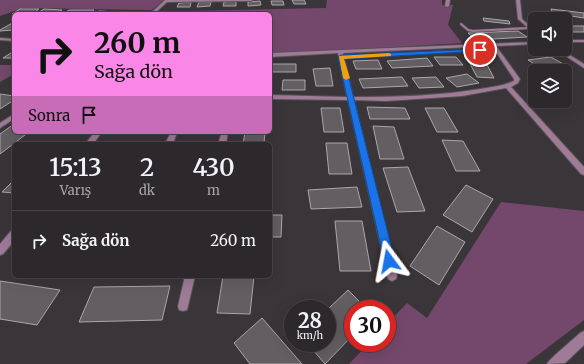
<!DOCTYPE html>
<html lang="tr">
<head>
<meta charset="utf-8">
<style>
  :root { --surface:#2c282b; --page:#343033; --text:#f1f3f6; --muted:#a6a6a9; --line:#484447 }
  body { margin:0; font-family:Merriweather,serif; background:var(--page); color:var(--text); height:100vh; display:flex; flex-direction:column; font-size:15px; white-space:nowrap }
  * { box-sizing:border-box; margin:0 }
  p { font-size:13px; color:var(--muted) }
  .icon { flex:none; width:22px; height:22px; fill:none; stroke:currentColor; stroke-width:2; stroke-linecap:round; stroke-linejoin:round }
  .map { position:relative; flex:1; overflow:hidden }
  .drawer { position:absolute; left:12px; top:142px; width:260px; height:136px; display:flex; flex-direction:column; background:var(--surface); border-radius:6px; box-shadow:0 4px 16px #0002,0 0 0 1px var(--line) }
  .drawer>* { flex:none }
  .banner { position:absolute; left:12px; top:12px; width:260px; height:122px; border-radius:6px; box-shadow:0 4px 16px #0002,0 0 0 1px var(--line); background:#fa87e7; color:#111; overflow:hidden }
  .tools { position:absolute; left:528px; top:12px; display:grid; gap:8px }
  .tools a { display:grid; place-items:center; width:44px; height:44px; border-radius:6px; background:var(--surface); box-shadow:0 4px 16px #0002,0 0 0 1px var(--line); font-size:20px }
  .speed { position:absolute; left:284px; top:300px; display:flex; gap:8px; font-size:20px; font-weight:700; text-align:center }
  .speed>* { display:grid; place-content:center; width:52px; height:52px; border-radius:50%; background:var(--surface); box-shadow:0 4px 16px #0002,0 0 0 1px var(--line); line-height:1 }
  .speed small { font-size:10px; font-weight:400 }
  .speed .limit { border:6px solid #d22; background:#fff; color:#111 }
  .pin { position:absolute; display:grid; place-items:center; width:34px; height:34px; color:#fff; margin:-17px; border:2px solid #fff; border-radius:50%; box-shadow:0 1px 4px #0007 }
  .me { position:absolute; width:44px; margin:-22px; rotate:347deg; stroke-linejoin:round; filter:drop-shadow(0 0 3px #0008) }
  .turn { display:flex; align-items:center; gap:14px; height:84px; padding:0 16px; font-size:18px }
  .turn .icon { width:52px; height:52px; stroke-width:2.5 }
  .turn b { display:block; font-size:28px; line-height:34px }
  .then { display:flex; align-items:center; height:38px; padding:0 16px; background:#0003; gap:8px; font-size:15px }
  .eta { display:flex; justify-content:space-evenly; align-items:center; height:68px; text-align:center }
  .eta b { font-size:24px; font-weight:600; line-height:28px }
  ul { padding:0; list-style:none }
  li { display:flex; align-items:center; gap:12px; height:60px; padding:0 16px; border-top:1px solid var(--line) }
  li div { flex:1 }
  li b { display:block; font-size:15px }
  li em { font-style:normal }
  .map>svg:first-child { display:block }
  .green { fill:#74486c }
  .building { fill:#635e62; stroke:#aba6aa }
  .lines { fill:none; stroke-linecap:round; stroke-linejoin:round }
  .lane-casing { stroke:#565255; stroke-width:3 }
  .street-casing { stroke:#565255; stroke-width:2 }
  .lane { stroke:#9f7b97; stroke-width:2 }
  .street { fill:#9f7b97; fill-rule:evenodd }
  .route { fill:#1a73e8; stroke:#114b97 }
  .slow { fill:#f59e0b }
</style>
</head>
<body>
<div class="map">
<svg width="584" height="364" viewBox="0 0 584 364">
  <rect width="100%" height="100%" fill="#3a3539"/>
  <path class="green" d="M0,0h164l-12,10 -129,-2 -23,8z
    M327,0h115v5h11l-5,20 14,18 -98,6 -94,4v-39h-83l1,-3 138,-3z
    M0,65h14v9l-14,8z
    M501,202l83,9v109l-58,44h-177l20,-21h18v-19l20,-21 20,15z"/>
  <path class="building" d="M292,0h12l2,4h-12z
    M236,1v5h-13l1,-4z
    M260,1l1,4 -13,1v-4z
    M271,1h12l1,4h-12z
    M191,2l-1,5h-13l2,-4z
    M199,2h12l-1,4 -13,1z
    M20,9h19l-7,5h-20z
    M44,9l18,1 -6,4h-20z
    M551,9l33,4v5l-32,-5z
    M69,10h25l-5,4h-26z
    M99,11l19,1 -3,2h-20z
    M483,18l26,3 1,3 -26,-3z
    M14,22v8l-14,1v-1z
    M565,26h19v6h-15l-4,-3z
    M518,31l9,6 -51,3 -8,-7z
    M14,51v7h-11z
    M434,57h22l7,8h-23z
    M551,57l21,12 -26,2 -18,-11z
    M427,58l6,8 -41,2 -5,-7z
    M467,58l17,1 10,19 -17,-1z
    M378,60l4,9h-26l-3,-8z
    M270,64h26v8h-26z
    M330,68l3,18h-17l-3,-17z
    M467,74l12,9 -22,4 -11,-9z
    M402,77l6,9 -45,2 -4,-9z
    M436,77l8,10 -25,1 -7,-10z
    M283,80h22v10h-23z
    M0,94l14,2v4l-14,9z
    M367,107l38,1 5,11h-40z
    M321,108h19l4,24h-20z
    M425,108h19l14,24h-21z
    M14,124v8h15l-29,22v-20z
    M373,126l21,1 10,32h-24z
    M245,132h20l-1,12h-21z
    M442,140l21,1 17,30h-24z
    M326,143h21l5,31h-23z
    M408,167l17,44 -28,1 -14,-44z
    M14,180v13l-12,-1z
    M466,185l27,14 -21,33 -29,-17z
    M357,187l5,20 -51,2 -3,-19z
    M270,215h12l-1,22h-11z
    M335,221h27l9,50h-31z
    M437,226l28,16 -26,43 -29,-19z
    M223,276h31l-4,38 -33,-1z
    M0,281l60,9 -23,35 -37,-6z
    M170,286l-8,34 -83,2 15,-35z
    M348,290l19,19h-14v26l-28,29 -18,-21h20v-33z
    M262,318l40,46h-52l-16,-21z"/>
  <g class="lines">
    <defs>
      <path id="lane" d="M461,24l7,6 5,1 56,-3"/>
      <path id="street" d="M165,0h88l-2,1 -84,1 -13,12h-4z
        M446,0h4l-1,6 -2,1 -2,-1z
        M516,0h4l2,19 13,12v3l-17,-15z
        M0,38l14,1v2l-14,-1z
        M565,40h19v2h-19z
        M535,42v2l-39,2 24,33 -2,4 -7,4 73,80v8l-3,-1 -75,-86 -44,8 -76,5 -32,-1 43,176 -1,3 -4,2 -4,-2 -40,-179 -78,-1v-4l77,2 -9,-44 -68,4v-4zM492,46l22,33v2c-11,5 -22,6 -34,8 -41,7 -85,8 -127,8l-10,-44z
        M555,49h5l24,15v4z
        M14,114v5l-14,9v-5z
        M95,132h7l-9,12h-8z
        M171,132h6l-4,12h-8z
        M222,132h6l-2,12h-8z
        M14,230v11l-11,13 -3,1v-11l11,-13z
        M185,276h10l-7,30 -1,4 -4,1 -4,-1 -1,-4z
        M584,331v14l-19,18 -18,1c2,-5 27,-25 33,-31z"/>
    </defs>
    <use href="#lane" class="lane-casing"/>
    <use href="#street" class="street-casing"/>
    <use href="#lane" class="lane"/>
    <use href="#street" class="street"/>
  </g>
  <path class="route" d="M480,49h2v2l-138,8 51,202 -2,4 -4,1 -4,-1 -47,-208 3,-2z"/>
  <path class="slow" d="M389,53l2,1v2l-47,3 6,19 -4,2 -3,-2 -4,-22z"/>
</svg>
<div class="tools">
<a><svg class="icon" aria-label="sound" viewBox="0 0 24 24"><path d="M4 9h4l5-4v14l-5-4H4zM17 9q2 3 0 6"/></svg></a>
<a><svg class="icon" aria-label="layers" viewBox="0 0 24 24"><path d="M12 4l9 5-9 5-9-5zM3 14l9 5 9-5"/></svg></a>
</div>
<div class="speed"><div>28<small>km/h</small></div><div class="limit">30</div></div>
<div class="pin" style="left:480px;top:50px;background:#d93025"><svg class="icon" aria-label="arrive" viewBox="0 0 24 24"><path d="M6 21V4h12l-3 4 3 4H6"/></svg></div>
<svg class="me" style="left:389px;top:261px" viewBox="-20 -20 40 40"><path d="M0-17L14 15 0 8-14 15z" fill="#1a73e8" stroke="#fff" stroke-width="4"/></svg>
<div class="banner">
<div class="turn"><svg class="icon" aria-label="right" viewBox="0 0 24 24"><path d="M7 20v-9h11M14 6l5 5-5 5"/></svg><div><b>260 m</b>Sağa dön</div></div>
<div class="then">Sonra<svg class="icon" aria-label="arrive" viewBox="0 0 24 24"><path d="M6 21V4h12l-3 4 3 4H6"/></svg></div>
</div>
<section class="drawer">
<div class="eta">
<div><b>15:13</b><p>Varış</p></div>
<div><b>2</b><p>dk</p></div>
<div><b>430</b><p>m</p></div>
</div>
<ul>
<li><svg class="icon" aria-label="right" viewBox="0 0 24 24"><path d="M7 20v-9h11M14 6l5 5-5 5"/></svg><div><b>Sağa dön</b></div><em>260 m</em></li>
</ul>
</section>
</div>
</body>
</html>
